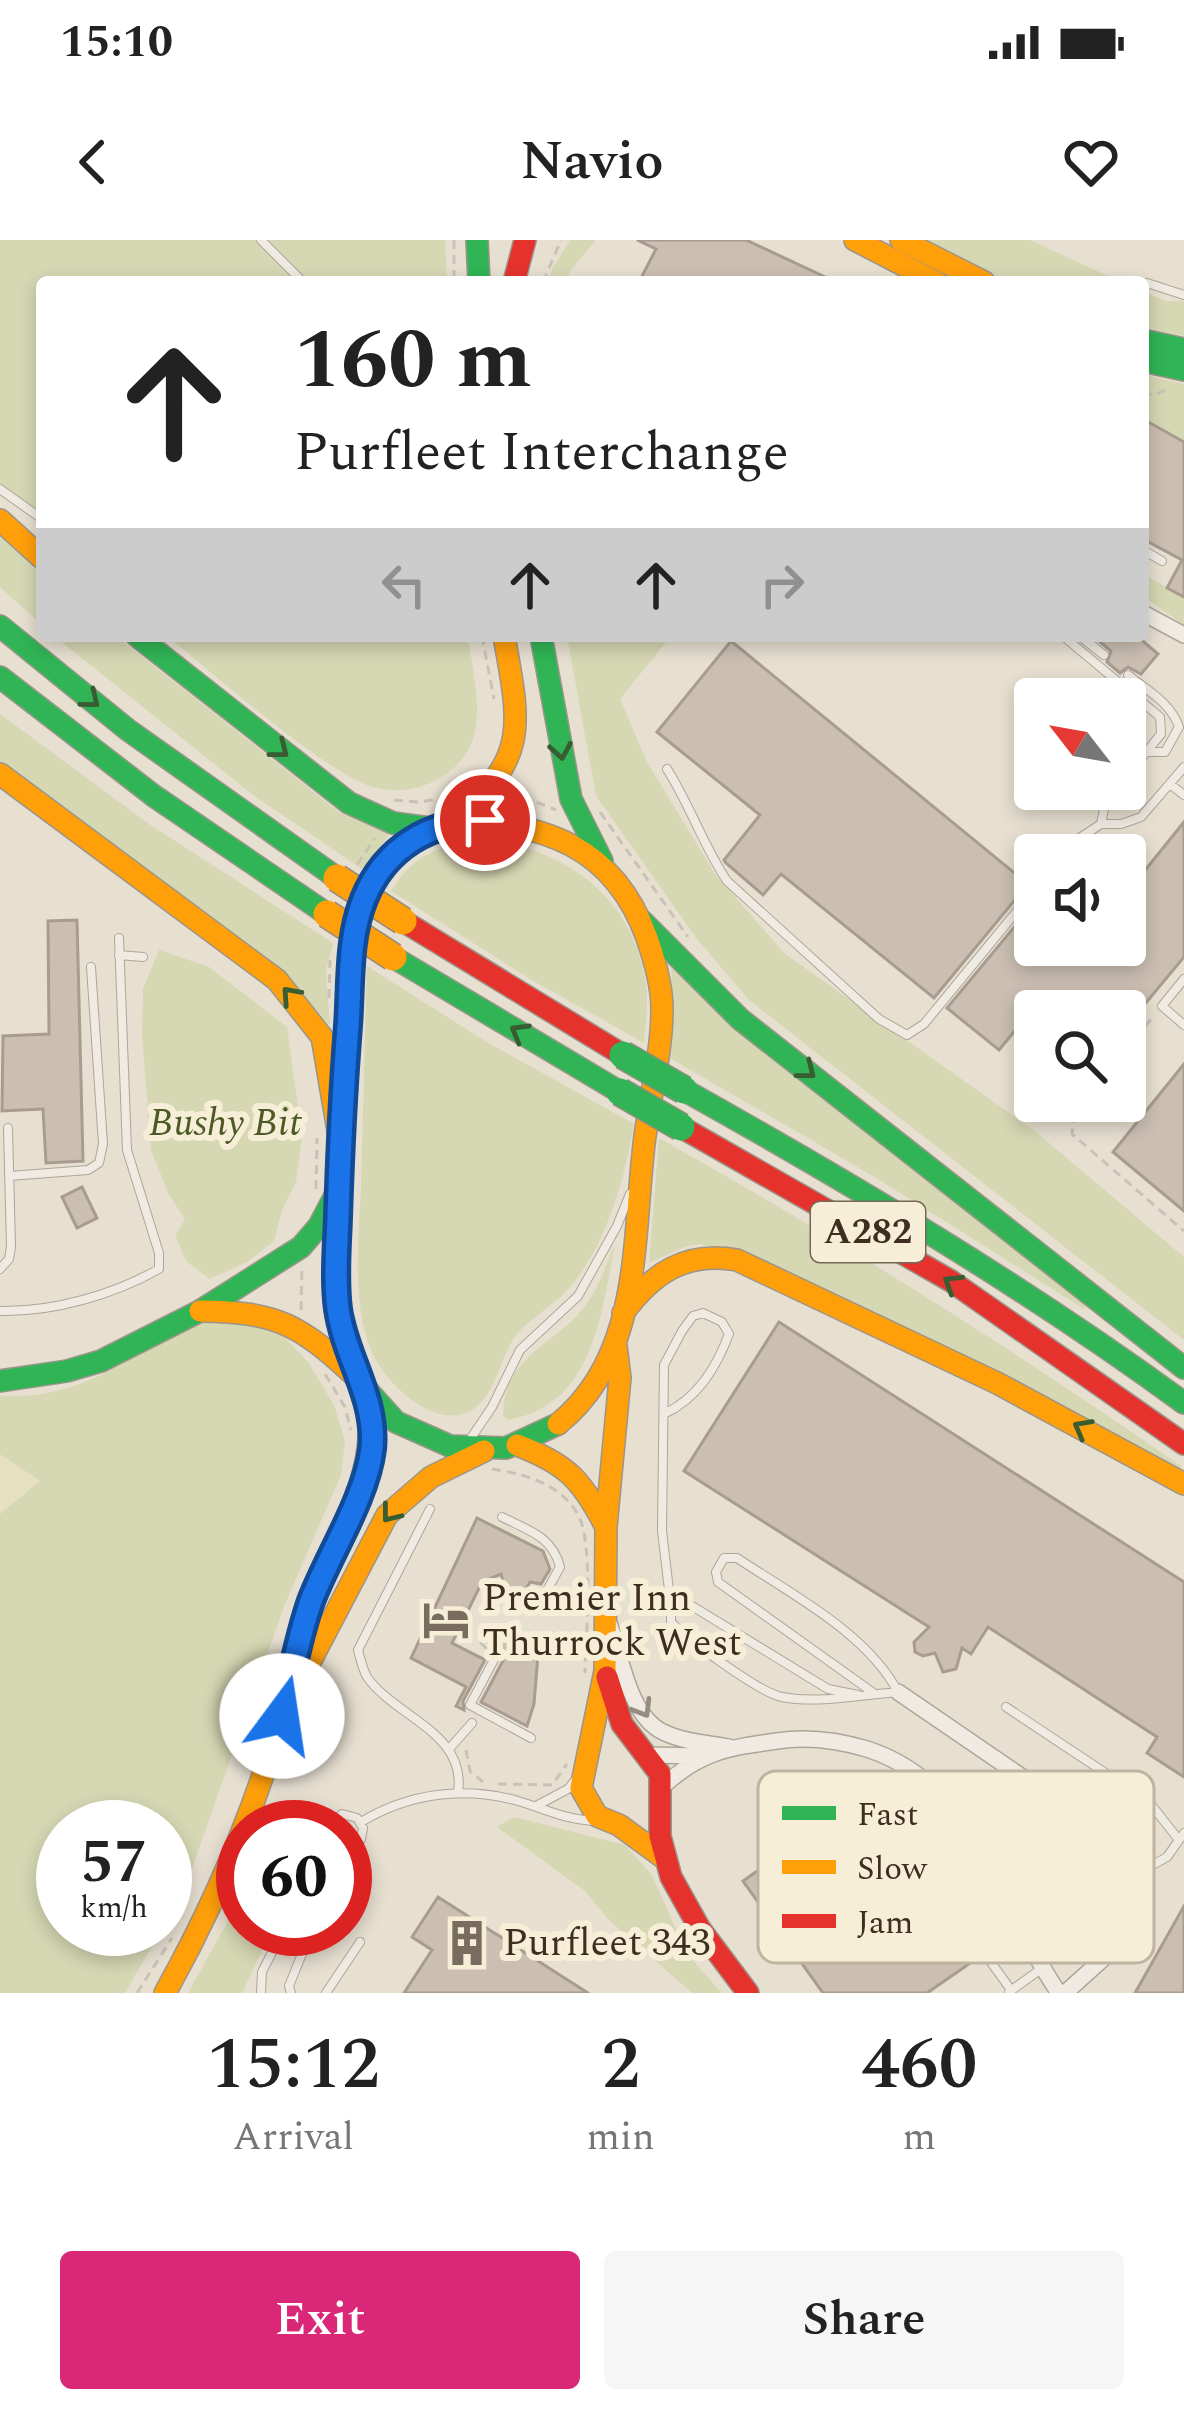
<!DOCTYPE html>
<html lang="en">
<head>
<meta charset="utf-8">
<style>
  :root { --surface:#fff; --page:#f6f6f6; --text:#222; --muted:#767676; --accent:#db2777 }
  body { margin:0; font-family:Spectral,serif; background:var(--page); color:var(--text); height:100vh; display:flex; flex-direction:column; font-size:45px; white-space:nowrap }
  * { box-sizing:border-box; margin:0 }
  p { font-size:39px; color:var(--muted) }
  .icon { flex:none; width:66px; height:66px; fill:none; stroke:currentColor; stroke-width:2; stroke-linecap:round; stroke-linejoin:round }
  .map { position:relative; height:1753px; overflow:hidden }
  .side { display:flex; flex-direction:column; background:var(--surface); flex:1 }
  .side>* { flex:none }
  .guide { position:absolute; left:36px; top:36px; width:1113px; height:366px; border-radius:12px; box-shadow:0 6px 18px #0003; background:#fff; color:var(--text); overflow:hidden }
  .needle { width:78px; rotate:301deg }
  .controls { position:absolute; left:1014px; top:438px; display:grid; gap:24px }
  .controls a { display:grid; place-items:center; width:132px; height:132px; border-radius:12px; background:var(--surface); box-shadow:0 6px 18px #0003; font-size:60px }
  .speed { position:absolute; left:36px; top:1560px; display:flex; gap:24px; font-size:60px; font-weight:700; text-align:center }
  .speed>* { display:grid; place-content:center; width:156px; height:156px; border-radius:50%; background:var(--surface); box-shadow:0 6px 18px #0003; line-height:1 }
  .speed small { font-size:30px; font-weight:400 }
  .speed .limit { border:18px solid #d22; background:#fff; color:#111 }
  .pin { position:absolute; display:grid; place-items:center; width:102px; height:102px; color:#fff; margin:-51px; border:6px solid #fff; border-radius:50%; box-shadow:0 3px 12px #0007 }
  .me { position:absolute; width:132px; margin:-66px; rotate:14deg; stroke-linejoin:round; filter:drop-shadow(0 0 9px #0008) }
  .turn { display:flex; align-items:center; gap:42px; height:252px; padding:0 60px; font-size:54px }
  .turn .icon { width:156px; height:156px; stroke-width:2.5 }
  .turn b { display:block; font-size:84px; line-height:102px }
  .lanes { display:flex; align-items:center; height:114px; padding:0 60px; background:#0003; justify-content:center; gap:60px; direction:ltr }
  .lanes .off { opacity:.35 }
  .eta { display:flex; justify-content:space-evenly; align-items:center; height:204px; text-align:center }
  .eta b { font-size:72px; font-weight:600; line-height:84px }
  .primary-button { display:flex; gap:24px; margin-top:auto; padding:24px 60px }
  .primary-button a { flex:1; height:138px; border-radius:12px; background:var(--accent); color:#fff; font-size:48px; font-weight:600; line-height:138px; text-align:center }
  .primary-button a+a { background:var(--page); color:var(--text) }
  .status { display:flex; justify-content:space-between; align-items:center; height:84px; padding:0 60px; background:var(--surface); direction:ltr }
  .status svg { height:33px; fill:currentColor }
  header { display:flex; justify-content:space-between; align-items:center; height:156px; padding:0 60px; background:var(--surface); font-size:54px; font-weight:600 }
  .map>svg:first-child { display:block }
  .farmland { fill:#e6dfc2 }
  .green { fill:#d6d7b3 }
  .building { fill:#cbbfb2; stroke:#a89c90; stroke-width:3 }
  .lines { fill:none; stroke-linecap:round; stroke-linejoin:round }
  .lane-casing { stroke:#ada599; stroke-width:10 }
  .street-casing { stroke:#ada599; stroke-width:18 }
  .fast-casing { stroke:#9c958a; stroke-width:24 }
  .slow-casing { stroke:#9c958a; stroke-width:24 }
  .jam-casing { stroke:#9c958a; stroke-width:24 }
  .path { stroke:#c8c2b9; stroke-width:3; stroke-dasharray:9 6; stroke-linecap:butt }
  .lane { stroke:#efebe3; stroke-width:8 }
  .street { stroke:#efebe3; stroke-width:15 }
  .fast { stroke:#30b455; stroke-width:21 }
  .slow { stroke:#ff9f0a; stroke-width:21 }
  .jam { stroke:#e5322d; stroke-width:21 }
  .fast-bridge-casing { stroke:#928b80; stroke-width:30; stroke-linecap:butt }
  .slow-bridge-casing { stroke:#928b80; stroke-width:30; stroke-linecap:butt }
  .fast-bridge { stroke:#30b455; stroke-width:27 }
  .slow-bridge { stroke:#ff9f0a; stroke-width:27 }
  .oneway { stroke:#385d33 }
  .oneway2 { stroke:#968c82 }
  .route-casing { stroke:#114b97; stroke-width:30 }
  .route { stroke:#1a73e8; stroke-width:21 }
  .labels { text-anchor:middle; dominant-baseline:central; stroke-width:12; stroke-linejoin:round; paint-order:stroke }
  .shield { fill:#f7eed8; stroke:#756857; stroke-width:3 }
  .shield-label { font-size:36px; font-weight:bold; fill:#3d2e20 }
  .park-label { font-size:39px; font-style:italic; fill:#4d5a26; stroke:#f7eed8 }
  .poi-label { font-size:39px; fill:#3d2e20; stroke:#f7eed8; text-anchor:start }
  .key { fill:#f7eed8; stroke:#bfb4a1; stroke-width:3 }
  .key-label { font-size:33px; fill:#3d2e20 }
</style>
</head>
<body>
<div class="status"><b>15:10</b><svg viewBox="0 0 49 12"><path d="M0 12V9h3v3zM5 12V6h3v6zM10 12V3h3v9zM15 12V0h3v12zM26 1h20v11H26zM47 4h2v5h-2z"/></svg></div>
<header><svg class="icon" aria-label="back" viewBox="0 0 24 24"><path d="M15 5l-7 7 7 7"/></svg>Navio<svg class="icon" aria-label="heart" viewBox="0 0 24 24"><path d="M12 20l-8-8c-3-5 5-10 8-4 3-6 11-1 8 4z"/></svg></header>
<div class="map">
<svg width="1184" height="1753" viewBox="0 0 1184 1753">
  <rect width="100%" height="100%" fill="#e7e0d1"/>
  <path class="farmland" d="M0,1214l40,27 -40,33z"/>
  <path class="green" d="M0,0h445l2,42h-405v245l-42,-40z
    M570,0h26l-26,31 -3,11h-18l3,-13z
    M928,0h102l91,42h-113z
    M1143,51l22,10h19v35l-41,-9z
    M1143,135l41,9v58l-41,-23z
    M0,293l42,38v54l-42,-38z
    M1143,334l41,23v28l-41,-29z
    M54,396h62l223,176 50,23 -27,34 -109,-74z
    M167,396h301c7,54 26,110 -28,142 -18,11 -41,15 -63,10 -44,-8 -169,-119 -210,-152z
    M567,396h104l-51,63 27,63 68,112 69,79 252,179 148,125v83l-435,-340 -52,-61 -101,-143z
    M0,474l152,112 181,117 -7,28 4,54 -330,-264z
    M470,600c83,0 160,51 175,137 4,21 1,44 -1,66l-114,-64 -139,-88c19,-32 44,-44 79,-51z
    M159,710l50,17 78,60 15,109 -6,47 -14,27 -8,31 -27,21 -37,17 -23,-17 -12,-26 10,-17 -16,-24 -18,-45 -9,-114 1,-47z
    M367,726l118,75 149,83c-9,55 -27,117 -62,161 -15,19 -39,30 -55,49 -15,19 -18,46 -33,65 -36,45 -98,-12 -113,-49 -20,-49 -12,-112 -10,-164 2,-73 4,-147 6,-220z
    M671,728l417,336 -4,5 -206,-130 -210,-122 5,-33z
    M659,898c180,101 352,210 522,328l-4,7 -475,-229 -15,2 -38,17z
    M615,1004c-14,70 -21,161 -107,176l-5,-4c1,-59 47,-69 77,-104 17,-19 25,-45 35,-68z
    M251,1078l30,16 27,28 26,43 11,36 -4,34 -56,129 -101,287 -19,33v-97h-102v102h99l-37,64h-125v-479l40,-33 -40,-27v-58c85,5 131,-44 203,-73 14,-5 33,-4 48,-5z
    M514,1577l111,28 27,30 35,79 35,39h-30l-84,-74 -23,-28 -88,-64z
    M243,1654v35h29l-28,60 -2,4h-54z"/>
  <path class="building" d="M637,0h109l90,42h-197l17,-33z
    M1143,179l41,23v155l-17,-9 15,-28 -39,-21z
    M1093,396h44l21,18 -17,20 -13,-7 -8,6 -13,-11 4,-11z
    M731,401l297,243 -94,114 -153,-124 -18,21 -37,-32 -2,-3 36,-45 -103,-83z
    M1184,582v135l-59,71v-17h-90v7l-6,-4 -30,36 -52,-42 88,-106v43h90v-50z
    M77,680l6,241 -37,2 -3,-54 -41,2 1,-75 46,-2 -1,-113z
    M1184,824v147l-71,-59z
    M82,947l15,31 -20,10 -15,-31z
    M779,1082l405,260v195l-37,-24 10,-16 -169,-110 -17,27 -9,-6 -6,21 -13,3 -8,-19 -12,3 -8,-4 -1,-10 15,-15 -245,-156z
    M477,1278l66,33 7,18 -9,15 -11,-2 -5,9 -11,3 -9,-4 -4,-16 -19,8 -30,61 33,17 -22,41 1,9 -8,-4 10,-19 -55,-29z
    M497,1396l41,19 -4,49 -7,22 -46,-24 24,-45 -5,-11 -10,4z
    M854,1562l115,162 -42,29h-104l-80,-112z
    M438,1657l150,96h-184l28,-43 -20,-13z
    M1184,1666v87h-49z"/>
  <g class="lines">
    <defs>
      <path id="lane" d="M261,0l42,42
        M1147,43l37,12
        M0,249l42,30
        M1143,310l19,11
        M1063,396l97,81 1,17 -36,44
        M1080,396l24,19
        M1128,435c20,16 43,28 51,52l-14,25h-17
        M667,529c23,36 36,76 60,112l152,138 28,16 17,-11 111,-135
        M1170,544l14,11
        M1101,584l4,-20 11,-15
        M1063,615l9,-12 29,-19h20l20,-7 43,-50
        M119,715l24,2
        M1184,739l-22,27 22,19
        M9,936l79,-6 11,-7 4,-19 -12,-177
        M0,1029l9,-10 2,-12 -3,-119
        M0,1071c53,1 113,-16 159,-42v-16l-32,-103 -8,-212
        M664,1174c34,-16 52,-46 65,-80l-7,-12 -19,-9 -10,3 -11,15 -18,34 -2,166 9,76
        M467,1204l25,-37 28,-57 58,-54 39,-70 13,-32
        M430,1269l-72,141c2,8 5,20 9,27 28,40 100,56 91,115
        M502,1277c26,13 51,20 58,50l-15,27
        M497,1414l-27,51 61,33
        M858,1455l-30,-6 -136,-83 -21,1v15c17,18 89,71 111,75 36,7 79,-2 116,-5 -31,-59 -107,-98 -161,-134h-13l-8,14 2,10 157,112
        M1006,1467l143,95 30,38
        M450,1508l22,-25
        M872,1557l139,193
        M536,1566l32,-17 9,-11
        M361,1582c48,-29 103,-36 157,-21 27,8 47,18 74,20
        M328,1587l14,-13 15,4 6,10 -2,11 -16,10
        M1133,1636l34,-19 17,-24
        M1009,1752l32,-23
        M261,1753l1,-21 22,-43
        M291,1753l-2,-7 23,-57
        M326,1753l34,-51"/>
      <path id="street" d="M1143,373l41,22
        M609,1383c12,33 20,93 54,109 21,10 44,11 66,15
        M898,1452l209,143 26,41 1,44 -10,20 -59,53
        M648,1515l54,1
        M661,1548c38,-36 66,-40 116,-47 31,-5 60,-1 90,8 112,36 132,158 192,244"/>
      <path id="fast" d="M477,0l2,42
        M1143,100l41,9
        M1143,121l41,9
        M0,386l128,104 209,148
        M137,396l212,167 44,20 37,5
        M541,396l30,163 31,62
        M0,437l154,119 173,118
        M642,681l98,98 444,349
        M393,717l227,135
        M349,756l-12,282 5,53 16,49 38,42 54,24 56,2 52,-24
        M684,850c172,96 341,197 500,313
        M0,1141l67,-10 34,-10 99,-50 101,-64 18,-21 20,-38"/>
      <path id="slow" d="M855,0l81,42
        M901,0l83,42
        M0,280l42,38
        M0,534l277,206 45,57 18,105
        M452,580c91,2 162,26 195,118 8,23 15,47 15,71 0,49 -15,97 -19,145 -10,94 -4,205 -85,270
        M452,580c78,-60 68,-95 52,-184
        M349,756c3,-84 19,-142 103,-176
        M200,1071c79,1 100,14 157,67
        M623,1073c30,-40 62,-62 114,-53l260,123 187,101
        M616,1106l4,32 -14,149 -1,144 -24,117 16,28 22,9 45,33
        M517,1205c50,19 65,35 89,82
        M299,1443l88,-168 44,-38 53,-26
        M165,1753c43,-77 79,-158 106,-242 15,-47 22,-95 37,-142 24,-77 74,-128 59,-215"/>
      <path id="jam" d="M514,42l11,-42
        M403,681l220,134
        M681,887l270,154 233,163
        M607,1437l15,47 38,50v62l11,41 29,52 48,64"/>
    </defs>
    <use href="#lane" class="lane-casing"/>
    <use href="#street" class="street-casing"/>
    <use href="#fast" class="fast-casing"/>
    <use href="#slow" class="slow-casing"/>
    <use href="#jam" class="jam-casing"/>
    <path class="path" d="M454,0v42
      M543,42l18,-42
      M1143,152l11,3 17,-7
      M482,396l12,63
      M509,551l47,19
      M394,560l25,2 31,-5
      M600,572l88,125
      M357,625l18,-27
      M329,758l1,-38
      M1125,809l28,-32
      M1083,861l-9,17 -2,16 112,97
      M316,949l1,-51
      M301,1070l1,-44
      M325,1134l20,33 6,23
      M492,1229c33,5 73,16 88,50 13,31 6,118 5,154
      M487,1409l-6,-6 2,-3 6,3
      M466,1510l4,21 13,11
      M498,1544l54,1 15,-21
      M137,1753l35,-55"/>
    <use href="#lane" class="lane"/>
    <use href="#street" class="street"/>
    <use href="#fast" class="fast"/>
    <use href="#slow" class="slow"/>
    <use href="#jam" class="jam"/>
    <defs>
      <path id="fast-bridge" d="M623,815l61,35
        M620,852l61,35"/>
      <path id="slow-bridge" d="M337,638l66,43
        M327,674l66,43"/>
    </defs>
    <use href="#fast-bridge" class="fast-bridge-casing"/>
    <use href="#slow-bridge" class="slow-bridge-casing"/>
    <use href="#fast-bridge" class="fast-bridge"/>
    <use href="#slow-bridge" class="slow-bridge"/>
  </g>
  <defs><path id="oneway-chevron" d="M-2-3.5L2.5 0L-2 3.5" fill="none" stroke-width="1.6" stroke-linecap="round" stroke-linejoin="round" transform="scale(3)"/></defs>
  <g class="oneway">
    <use href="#oneway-chevron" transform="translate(91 460) rotate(39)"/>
    <use href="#oneway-chevron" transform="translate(280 510) rotate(38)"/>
    <use href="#oneway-chevron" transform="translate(561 511) rotate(80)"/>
    <use href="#oneway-chevron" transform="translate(290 755) rotate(-132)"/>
    <use href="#oneway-chevron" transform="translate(519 792) rotate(-150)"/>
    <use href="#oneway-chevron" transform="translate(807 831) rotate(38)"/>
    <use href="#oneway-chevron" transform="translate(952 1043) rotate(-148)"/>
    <use href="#oneway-chevron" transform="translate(1082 1188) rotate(-151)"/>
    <use href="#oneway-chevron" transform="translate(390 1274) rotate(128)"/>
  </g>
  <use class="oneway2" href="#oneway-chevron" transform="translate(643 1469) rotate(59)"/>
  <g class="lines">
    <defs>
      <path id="route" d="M282,1476c9,-38 16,-78 29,-115 18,-47 55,-103 61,-152 5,-51 -27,-91 -34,-140 -4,-31 -1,-61 0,-92 2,-64 5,-127 10,-191 3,-42 0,-88 16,-127 21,-52 67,-78 121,-79"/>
    </defs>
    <use href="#route" class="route-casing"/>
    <use href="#route" class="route"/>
  </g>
  <defs>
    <symbol id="hotel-bare" viewBox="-9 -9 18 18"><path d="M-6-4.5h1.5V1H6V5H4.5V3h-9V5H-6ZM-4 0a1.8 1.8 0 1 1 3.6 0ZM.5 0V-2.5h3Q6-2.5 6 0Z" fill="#786c5e" stroke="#f7eed8" stroke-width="2.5" paint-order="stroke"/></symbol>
    <symbol id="building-bare" viewBox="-9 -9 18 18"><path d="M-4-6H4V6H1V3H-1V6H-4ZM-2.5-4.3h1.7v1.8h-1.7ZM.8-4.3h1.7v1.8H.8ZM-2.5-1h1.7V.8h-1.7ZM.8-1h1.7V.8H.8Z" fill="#786c5e" stroke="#f7eed8" stroke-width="2.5" paint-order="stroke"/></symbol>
  </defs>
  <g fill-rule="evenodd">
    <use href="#hotel-bare" x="413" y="1347" width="66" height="66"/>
    <use href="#building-bare" x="434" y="1670" width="66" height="66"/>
  </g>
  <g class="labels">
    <rect class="shield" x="811" y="962" width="114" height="60" rx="9"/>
    <g class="shield-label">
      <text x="868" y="992">A282</text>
    </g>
    <g class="park-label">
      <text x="225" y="883">Bushy Bit</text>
    </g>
    <g class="poi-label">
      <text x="482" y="1358">Premier Inn<tspan x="482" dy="45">Thurrock West</tspan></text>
      <text x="503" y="1703">Purfleet 343</text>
    </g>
  </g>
  <rect x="758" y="1531" width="396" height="192" rx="18" class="key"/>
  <rect x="782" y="1566" width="54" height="14" fill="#30b455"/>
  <rect x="782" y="1620" width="54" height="14" fill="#ff9f0a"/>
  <rect x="782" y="1674" width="54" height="14" fill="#e5322d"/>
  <g class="key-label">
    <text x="857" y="1585">Fast</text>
    <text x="857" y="1639">Slow</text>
    <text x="857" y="1693">Jam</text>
  </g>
</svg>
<div class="controls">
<a><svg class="needle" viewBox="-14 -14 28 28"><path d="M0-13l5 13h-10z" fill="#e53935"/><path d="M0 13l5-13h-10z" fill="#767676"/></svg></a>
<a><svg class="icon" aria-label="sound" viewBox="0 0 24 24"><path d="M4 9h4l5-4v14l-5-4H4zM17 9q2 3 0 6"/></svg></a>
<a><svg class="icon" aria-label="search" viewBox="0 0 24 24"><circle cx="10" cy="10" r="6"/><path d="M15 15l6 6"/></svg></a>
</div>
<div class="speed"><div>57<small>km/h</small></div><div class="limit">60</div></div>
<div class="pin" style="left:485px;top:580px;background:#d93025"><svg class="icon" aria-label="arrive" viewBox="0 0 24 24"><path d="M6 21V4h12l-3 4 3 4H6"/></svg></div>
<svg class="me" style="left:282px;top:1476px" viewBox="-20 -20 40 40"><circle r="19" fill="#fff"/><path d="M0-13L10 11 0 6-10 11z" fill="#1a73e8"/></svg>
<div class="guide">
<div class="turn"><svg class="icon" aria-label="ahead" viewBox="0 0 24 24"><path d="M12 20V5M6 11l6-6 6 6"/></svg><div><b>160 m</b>Purfleet Interchange</div></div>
<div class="lanes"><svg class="icon off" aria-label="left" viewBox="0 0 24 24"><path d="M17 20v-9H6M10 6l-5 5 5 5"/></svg><svg class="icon" aria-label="ahead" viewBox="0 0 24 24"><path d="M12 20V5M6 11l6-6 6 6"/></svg><svg class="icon" aria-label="ahead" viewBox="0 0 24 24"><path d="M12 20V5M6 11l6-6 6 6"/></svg><svg class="icon off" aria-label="right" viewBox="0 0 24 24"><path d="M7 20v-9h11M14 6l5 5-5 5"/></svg></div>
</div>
</div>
<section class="side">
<div class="eta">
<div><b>15:12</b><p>Arrival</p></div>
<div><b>2</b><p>min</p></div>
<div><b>460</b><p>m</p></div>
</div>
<div class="primary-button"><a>Exit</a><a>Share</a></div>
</section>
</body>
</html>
